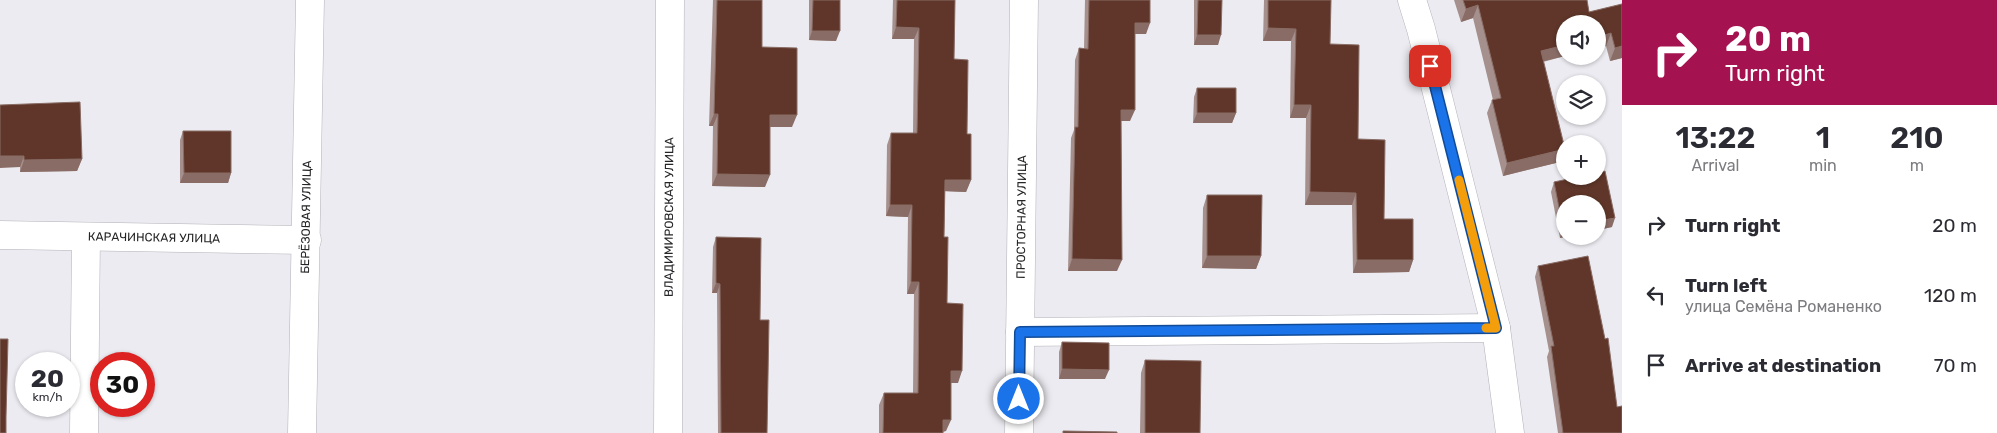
<!DOCTYPE html>
<html lang="en">
<head>
<meta charset="utf-8">
<style>
  :root { --surface:#fff; --page:#f7f7f7; --text:#2b2b33; --muted:#7c7c81 }
  body { margin:0; font-family:Rubik,sans-serif; background:var(--page); color:var(--text); height:100vh; display:flex; flex-direction:column; font-size:19px; white-space:nowrap }
  * { box-sizing:border-box; margin:0 }
  p { font-size:16px; color:var(--muted) }
  .icon { flex:none; width:28px; height:28px; fill:none; stroke:currentColor; stroke-width:2; stroke-linecap:round; stroke-linejoin:round }
  .map { position:relative; flex:1; overflow:hidden }
  .sheet { display:flex; flex-direction:column; background:var(--surface); width:375px }
  .sheet>* { flex:none }
  .banner { background:#a51250; color:#fff; overflow:hidden }
  .controls { position:absolute; left:1556px; top:15px; display:grid; gap:10px }
  .controls a { display:grid; place-items:center; width:50px; height:50px; border-radius:50%; background:var(--surface); box-shadow:0 1px 4px #0004; font-size:25px }
  .speed { position:absolute; left:15px; top:352px; display:flex; gap:10px; font-size:25px; font-weight:700; text-align:center }
  .speed>* { display:grid; place-content:center; width:65px; height:65px; border-radius:50%; background:var(--surface); box-shadow:0 1px 4px #0004; line-height:1 }
  .speed small { font-size:12px; font-weight:400 }
  .speed .limit { border:8px solid #d22; background:#fff; color:#111 }
  .pin { position:absolute; display:grid; place-items:center; width:42px; height:42px; color:#fff; margin:-21px; border-radius:10px; box-shadow:0 2px 8px #0006 }
  .me { position:absolute; width:55px; margin:-28px; rotate:0deg; stroke-linejoin:round; filter:drop-shadow(0 0 4px #0008) }
  .turn { display:flex; align-items:center; gap:18px; height:105px; padding:0 20px; font-size:22px }
  .turn .icon { width:65px; height:65px; stroke-width:2.5 }
  .turn b { display:block; font-size:35px; line-height:42px }
  .eta { display:flex; justify-content:space-evenly; align-items:center; height:85px; text-align:center }
  .eta b { font-size:30px; font-weight:600; line-height:35px }
  ul { padding:0; list-style:none }
  li { display:flex; align-items:center; gap:15px; height:70px; padding:0 20px }
  li div { flex:1 }
  li b { display:block; font-size:19px }
  li em { font-style:normal }
  main { display:flex; flex:1; min-height:0 }
  .map>svg:first-child { display:block }
  .lines { fill:none; stroke-linecap:round; stroke-linejoin:round }
  .minor-casing { stroke:#b2b2b8; stroke-width:29 }
  .minor { stroke:#fff; stroke-width:28 }
  .wall { fill:#a5908d }
  .shaded-wall { fill:#896c65 }
  .building { fill:#5f3629; stroke:#896c65 }
  .route-casing { stroke:#114b97; stroke-width:12 }
  .route { stroke:#1a73e8; stroke-width:9 }
  .slow { stroke:#f59e0b; stroke-width:9 }
  .labels { text-anchor:middle; dominant-baseline:central; stroke-width:5; stroke-linejoin:round; paint-order:stroke }
  .street-label { font-size:12px; fill:#252527; stroke:#f8f8ff }
</style>
</head>
<body>
<main>
<div class="map">
<svg width="1622" height="433" viewBox="0 0 1622 433">
  <rect width="100%" height="100%" fill="#ebebf1"/>
  <g class="lines">
    <defs>
      <g id="minor">
        <path d="M1412,0l9,29 75,299 14,105"/>
        <path id="s1" d="M0,235l307,5"/>
        <path d="M1020,332l476,-4"/>
        <path d="M84,433l2,-196"/>
        <path id="s2" d="M302,433l8,-433"/>
        <path id="s3" d="M668,433l2,-433"/>
        <path id="s4" d="M1019,433l5,-433"/>
      </g>
    </defs>
    <use href="#minor" class="minor-casing"/>
    <use href="#minor" class="minor"/>
  </g>
  <path class="wall" d="M713,0h49v47l30,80h-22l-5,60 -53,-1 1,-60h-4z
    M809,0h31l-4,41 -27,-1z
    M893,0h62l-1,59 13,75 4,46 -5,12 -21,-1 -1,46 3,66 11,80h-7l-5,48 -3,1v1h-64v-28l5,-12h29l1,-99h-7l1,-77 -22,-1 1,-71 4,-12h22l1,-94h-22z
    M1085,0h65l-4,34h-11l-5,87h-9l-4,150h-49l3,-133 3,-8 1,-70 4,-12 5,1z
    M1194,0h28l-4,45h-24z
    M1264,0h67l-1,44 28,95 26,80 29,41 -4,12 -56,1 -1,-68h-47l1,-87h-16l1,-77h-28z
    M1454,0h133l2,12 33,-8v54l-12,3 -4,-15 -8,2v-24h-33v32l-22,6 17,100 -57,14 -16,-63 5,-13h1l-20,-82 -12,4z
    M1197,88l39,25 -4,10h-39l1,-26z
    M0,105l82,54 -5,12 -57,1v-5z
    M183,131l48,42 -3,10h-48v-43z
    M1554,182l58,45 -52,11 -9,-46z
    M1207,195l54,61 -5,13 -54,-1 1,-60z
    M716,237l44,83 7,113h-49l-1,-140h-5l1,-46z
    M1538,266l79,141 5,26h-64l-11,-76 2,-6 -14,-74z
    M1062,342l43,37h-46v-27z
    M1145,360l55,73h-60l1,-60z"/>
  <path class="shaded-wall" d="M1478,5l-5,13 -12,4 5,-13z
    M1135,23h15l-4,11h-15z
    M896,27l23,1 -5,11h-22z
    M1268,28l28,1 -5,12h-28z
    M812,31h28l-4,10 -27,-1z
    M1611,33l-5,13 -8,2v-11z
    M1197,35h24l-3,10h-24z
    M1565,45v11l-29,7 5,-12z
    M1622,46v12l-12,3 5,-13z
    M1294,105h17l-5,13h-16z
    M1121,110h14l-5,11h-14z
    M1197,113h39l-4,10h-39z
    M714,114h4l-5,12h-4z
    M770,115h27l-5,12h-26z
    M1565,149l-5,13 -57,14 4,-13z
    M0,156h24l-4,11 -20,1z
    M82,159l-5,12 -57,1 4,-12z
    M184,173h47l-3,10h-48z
    M717,174l53,1 -5,12 -53,-1z
    M945,180h26l-5,12 -25,-1z
    M1310,192l46,1 -4,12h-47z
    M890,205h22l-4,12 -22,-1z
    M1615,218l-3,9 -14,3v-9z
    M1563,228h2v8h3l-8,2z
    M1207,256h54l-5,13 -54,-1z
    M1072,259l50,1 -5,11h-49z
    M1357,260h56l-4,12 -56,1z
    M911,282h8l-5,12h-7z
    M716,283l4,1 -3,9h-5z
    M1062,369l47,1 -4,9h-46z
    M951,371h11l-4,12h-11z
    M943,420h8l-5,11 -8,1z"/>
  <path class="building" d="M717,0h45v47l35,1v67h-27v60l-53,-1 1,-60h-4z
    M813,0h27v31h-28z
    M897,0h58l-1,59 14,1 -1,74h4v46h-26l-1,57h4l-1,66 16,1 -1,67h-11v49h-8v13h-60l1,-40h34l1,-111h-8l1,-77h-22l1,-72h26l2,-105 -23,-1z
    M1089,0h61v23h-15v87h-14l1,150 -50,-1 3,-132h3l1,-79 9,1z
    M1198,0h24l-1,35h-24z
    M1268,0h63l-1,44 29,1 -1,94 27,1 -1,79h29v41h-56l-1,-67 -46,-1 1,-87h-17l2,-76 -28,-1z
    M1463,0h124l2,12 33,-8v42l-7,2 -4,-15 -13,4v-13h-33v21l-24,6 24,98 -58,14 -15,-63 9,-2 -23,-93 -12,4z
    M1197,88h39v25h-39z
    M80,102l2,57 -58,1v-4h-24v-51z
    M183,131h48v42h-47z
    M1605,171l10,47 -17,3v-17h-33v24h-2l-9,-46 28,-6h16v-3z
    M1207,195h55l-1,61h-54z
    M716,237l45,1 -1,82h9l-2,113h-46l-1,-149 -4,-1z
    M1588,256l17,83 3,-1 9,69 5,-1v27h-59l-12,-87h3l-16,-80z
    M0,339h8l-2,78v16h-6z
    M1062,342l47,1v27l-47,-1z
    M1145,360l56,1 -1,72h-55z
    M1063,431l54,1v1h-54z"/>
  <g class="lines">
    <defs>
      <path id="route" d="M1019,399l1,-67 476,-4 -66,-262"/>
    </defs>
    <use href="#route" class="route-casing"/>
    <use href="#route" class="route"/>
    <path class="slow" d="M1459,180l37,148h-10"/>
  </g>
  <g class="labels">
    <g class="street-label">
      <text stroke="none"><textPath href="#s3" startOffset="216">ВЛАДИМИРОВСКАЯ УЛИЦА</textPath></text>
      <text stroke="none"><textPath href="#s4" startOffset="216">ПРОСТОРНАЯ УЛИЦА</textPath></text>
      <text stroke="none"><textPath href="#s2" startOffset="216">БЕРЁЗОВАЯ УЛИЦА</textPath></text>
      <text stroke="none"><textPath href="#s1" startOffset="154">КАРАЧИНСКАЯ УЛИЦА</textPath></text>
    </g>
  </g>
</svg>
<div class="controls">
<a><svg class="icon" aria-label="sound" viewBox="0 0 24 24"><path d="M4 9h4l5-4v14l-5-4H4zM17 9q2 3 0 6"/></svg></a>
<a><svg class="icon" aria-label="layers" viewBox="0 0 24 24"><path d="M12 4l9 5-9 5-9-5zM3 14l9 5 9-5"/></svg></a>
<a>+</a>
<a>−</a>
</div>
<div class="speed"><div>20<small>km/h</small></div><div class="limit">30</div></div>
<div class="pin" style="left:1430px;top:66px;background:#d93025"><svg class="icon" aria-label="arrive" viewBox="0 0 24 24"><path d="M6 21V4h12l-3 4 3 4H6"/></svg></div>
<svg class="me" style="left:1019px;top:399px" viewBox="-20 -20 40 40"><circle r="17" fill="#1a73e8" stroke="#fff" stroke-width="3"/><path d="M0-11L8 9 0 5-8 9z" fill="#fff"/></svg>
</div>
<section class="sheet">
<div class="banner">
<div class="turn"><svg class="icon" aria-label="right" viewBox="0 0 24 24"><path d="M7 20v-9h11M14 6l5 5-5 5"/></svg><div><b>20 m</b>Turn right</div></div>
</div>
<div class="eta">
<div><b>13:22</b><p>Arrival</p></div>
<div><b>1</b><p>min</p></div>
<div><b>210</b><p>m</p></div>
</div>
<ul>
<li><svg class="icon" aria-label="right" viewBox="0 0 24 24"><path d="M7 20v-9h11M14 6l5 5-5 5"/></svg><div><b>Turn right</b></div><em>20 m</em></li>
<li><svg class="icon" aria-label="left" viewBox="0 0 24 24"><path d="M17 20v-9H6M10 6l-5 5 5 5"/></svg><div><b>Turn left</b><p>улица Семёна Романенко</p></div><em>120 m</em></li>
<li><svg class="icon" aria-label="arrive" viewBox="0 0 24 24"><path d="M6 21V4h12l-3 4 3 4H6"/></svg><div><b>Arrive at destination</b></div><em>70 m</em></li>
</ul>
</section>
</main>
</body>
</html>
